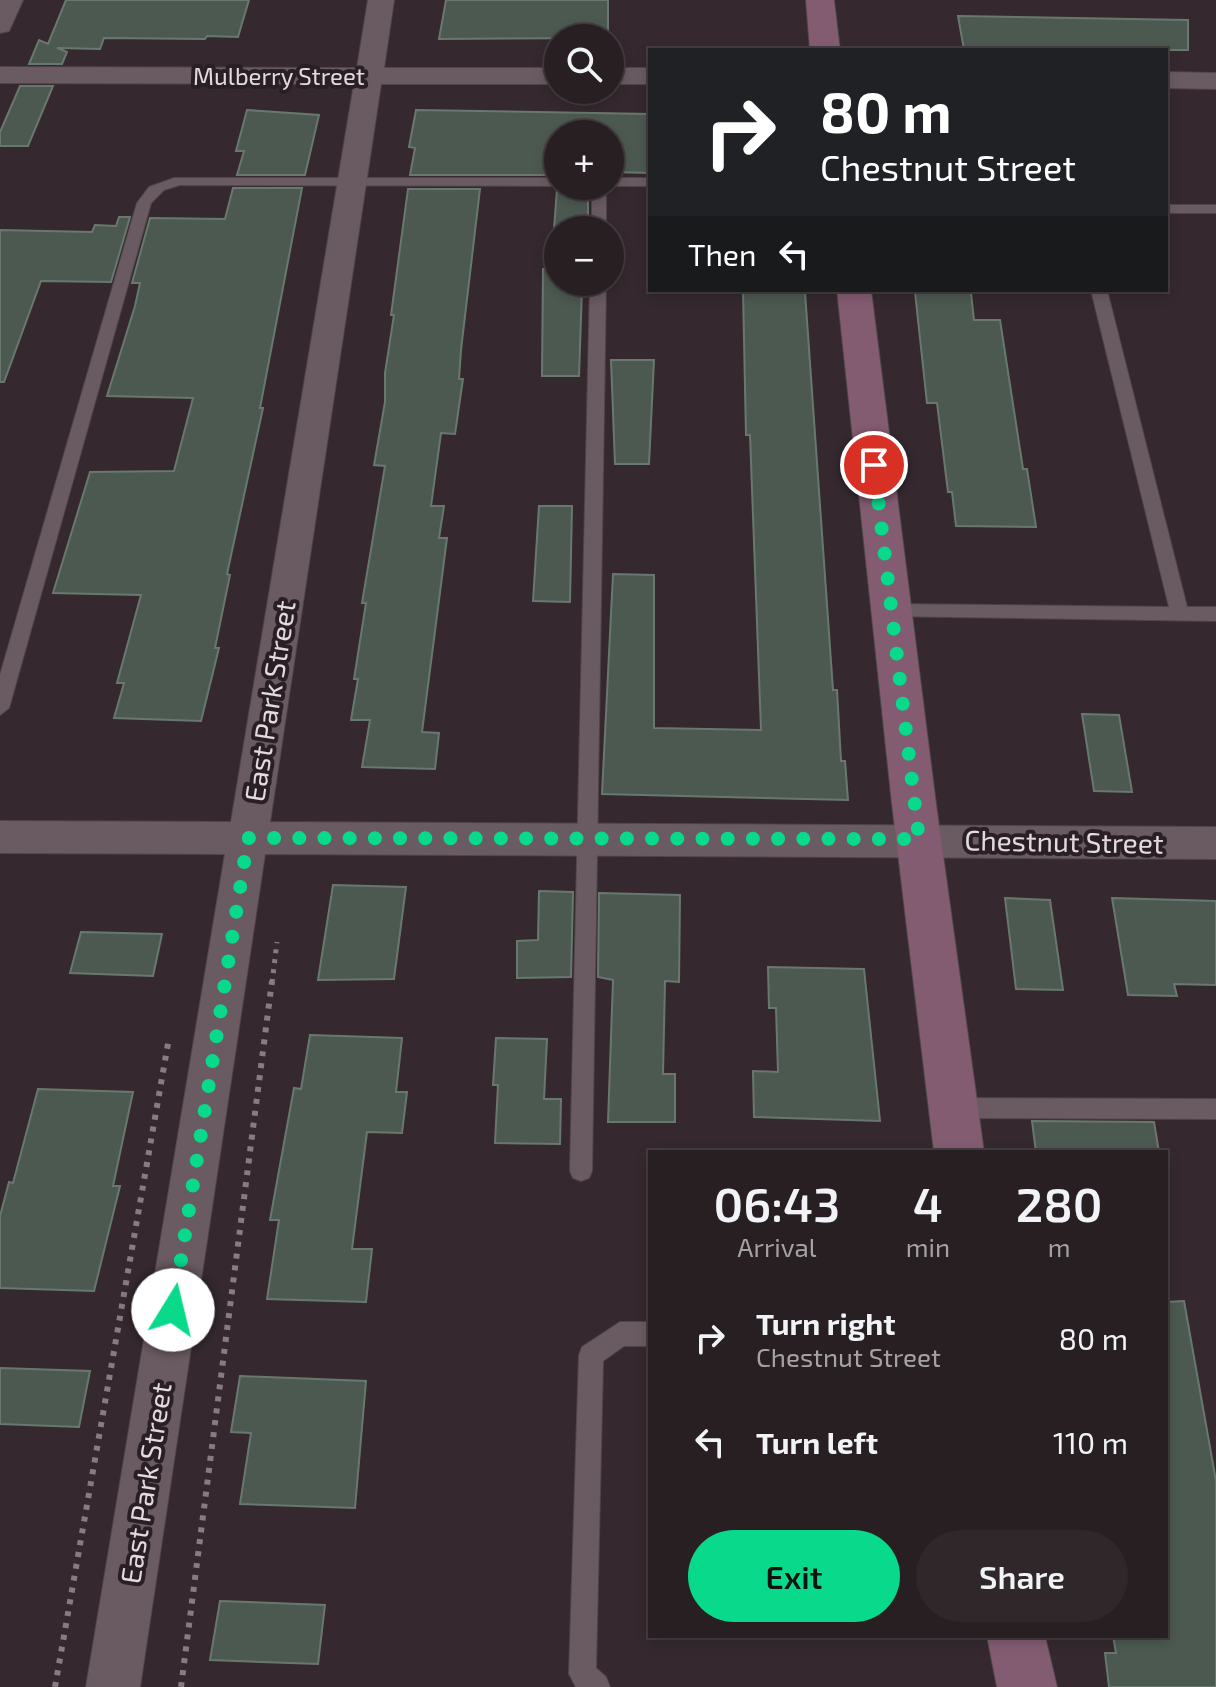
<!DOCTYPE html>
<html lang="en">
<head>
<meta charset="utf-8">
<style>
  :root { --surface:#281f23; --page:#30272b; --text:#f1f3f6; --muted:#a5a2a6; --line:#443d41; --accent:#09d98b }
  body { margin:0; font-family:"Exo 2",sans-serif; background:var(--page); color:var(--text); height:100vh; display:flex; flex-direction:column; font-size:30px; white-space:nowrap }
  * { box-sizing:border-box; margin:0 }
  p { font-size:26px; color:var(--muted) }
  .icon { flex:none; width:44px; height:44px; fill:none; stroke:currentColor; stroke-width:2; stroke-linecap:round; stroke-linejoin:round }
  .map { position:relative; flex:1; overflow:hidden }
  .sheet { position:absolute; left:648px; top:1150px; width:520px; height:488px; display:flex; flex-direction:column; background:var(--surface); border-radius:0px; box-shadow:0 4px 12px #0003,0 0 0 2px var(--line) }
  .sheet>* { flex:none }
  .guide { position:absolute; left:648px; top:48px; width:520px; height:244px; border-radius:0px; box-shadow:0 4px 12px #0003,0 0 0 2px var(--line); background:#202124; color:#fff; overflow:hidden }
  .fabs { position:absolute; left:544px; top:24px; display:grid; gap:16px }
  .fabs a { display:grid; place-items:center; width:80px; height:80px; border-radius:50%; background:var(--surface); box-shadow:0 4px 12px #0003,0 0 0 2px var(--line); font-size:40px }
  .pin { position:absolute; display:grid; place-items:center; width:68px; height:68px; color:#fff; margin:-34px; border:4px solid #fff; border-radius:50%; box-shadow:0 2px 8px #0007 }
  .me { position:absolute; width:88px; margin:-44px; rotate:9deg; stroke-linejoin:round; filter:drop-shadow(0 0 6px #0008) }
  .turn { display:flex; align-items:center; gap:28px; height:168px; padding:0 40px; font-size:36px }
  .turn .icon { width:104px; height:104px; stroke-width:2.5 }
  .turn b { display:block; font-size:56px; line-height:68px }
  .then { display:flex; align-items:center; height:76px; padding:0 40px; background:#0003; gap:16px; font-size:30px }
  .eta { display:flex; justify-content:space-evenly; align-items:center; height:136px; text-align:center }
  .eta b { font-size:48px; font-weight:600; line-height:56px }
  .button { display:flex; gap:16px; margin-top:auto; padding:16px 40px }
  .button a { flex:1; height:92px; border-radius:48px; background:var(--accent); color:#111; font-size:32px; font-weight:600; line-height:92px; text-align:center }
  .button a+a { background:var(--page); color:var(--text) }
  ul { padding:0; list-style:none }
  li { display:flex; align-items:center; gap:24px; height:104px; padding:0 40px }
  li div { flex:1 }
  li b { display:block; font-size:30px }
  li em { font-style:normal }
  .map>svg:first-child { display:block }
  .building { fill:#4c5951; stroke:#69786f; stroke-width:2 }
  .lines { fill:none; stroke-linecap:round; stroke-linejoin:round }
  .lane-casing { stroke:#50454b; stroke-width:2 }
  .street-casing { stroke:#50454b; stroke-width:2 }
  .secondary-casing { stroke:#50454b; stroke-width:2 }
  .path-far2 { stroke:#867c81; stroke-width:4; stroke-dasharray:3 4; stroke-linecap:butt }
  .path-far1 { stroke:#867c81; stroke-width:5; stroke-dasharray:4 6; stroke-linecap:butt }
  .path { stroke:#867c81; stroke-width:6; stroke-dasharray:5 7; stroke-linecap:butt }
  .lane { fill:#6a5b62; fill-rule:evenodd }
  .street { fill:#6a5b62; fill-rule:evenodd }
  .secondary { fill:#845c72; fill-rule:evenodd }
  .route { stroke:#09d98b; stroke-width:14; stroke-dasharray:0 25.2 }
  .labels { text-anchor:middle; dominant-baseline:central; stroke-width:8; stroke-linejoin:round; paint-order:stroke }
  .far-street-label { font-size:24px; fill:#e2dade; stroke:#2b1f26 }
  .street-label { font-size:28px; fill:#e2dade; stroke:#2b1f26 }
</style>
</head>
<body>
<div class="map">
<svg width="1216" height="1687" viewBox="0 0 1216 1687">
  <rect width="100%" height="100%" fill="#35292f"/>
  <path class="building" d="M66,0h183l-11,37 -31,-1 -2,3 -101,-1 -4,11 -43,-1 10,4 -5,12h-33l10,-24 9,4z
    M446,0h162v38l-169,1z
    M958,16l230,4v30h-224z
    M20,86h33l-25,60h-28v-14z
    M247,110l72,5 -14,60h-68l7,-24h-8z
    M416,110l234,4v59l-40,-1v-38h-52v41h-148l5,-27 -6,-1z
    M562,186h26v44h-30v52h29v6h-5l-3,88h-37l1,-107h8l6,-80z
    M233,188h69l-42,220h3l-36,166 3,1 -15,73h4l-18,73 -87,-3 10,-35h-7l24,-88 -88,-2 37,-121 84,-1 19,-73 -86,-2 28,-90 5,-23h-8l18,-65 75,1z
    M408,189h72l-19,161 -2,29h4l-8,55 -14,-1 -10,73h13l-5,32h8l-25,194 17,1 -4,36 -73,-2 8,-47h-19l7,-41h-4l12,-76h-4l23,-137 -11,-1 11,-63v-29l9,-58h-3z
    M119,217h11l-19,65 -70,-1 -37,101h-4v-152l92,2 3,-7 21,1z
    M743,290l62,2 28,398h4l4,71h4l3,39 -246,-6 11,-220 41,1v153l107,2 -11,-295h-4z
    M915,292l56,1 3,27h26l23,149h4l9,58 -80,-1 -4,-34h-4l-11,-89h-10z
    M611,360h43l-5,104h-34z
    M539,506h33l-2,96 -37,-1z
    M1082,714l37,1 13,77 -38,-1z
    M333,885l73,2 -12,92 -76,1z
    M539,891l34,1 -2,85 -54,1v-37l21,-1z
    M599,893l81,2 -1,87 -14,-1 -2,93h12v48h-67l5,-142 -15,-3z
    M1005,898l45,2 13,90 -47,-1z
    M1112,898l104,3v84l-42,-1 3,12 -49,-1z
    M81,932l81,2 -9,42 -83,-3z
    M768,967l96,2 16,152 -126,-4 -1,-46 25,1 -2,-64h-7z
    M310,1035l92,3 -6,54h11l-5,41 -35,-1 -15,117h20l-6,53 -99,-3 12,-79h-9l24,-132 7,1z
    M496,1038l51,1 -3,60h17l-1,45 -65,-1 3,-58h-5z
    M38,1089l95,3 -20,94h7l-26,105 -94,-3v-72l9,-34 4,1z
    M1032,1121l122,1 5,30h-123z
    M1184,1301l32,180v206h-107l-4,-34h11l-3,-17h53v-334z
    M0,1368l90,3 -11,56 -79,-3z
    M240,1376l126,5 -11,127 -115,-4 11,-71 -20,-1z
    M220,1601l105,4 -7,59 -108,-4z"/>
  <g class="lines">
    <defs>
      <path id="lane" d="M174,178h384l1,8 -379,-1 -16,5 -13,13 -142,505 -9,7v-40l137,-472 12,-16z
        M610,178h40v8h-40z
        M592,186h14v44h-14z
        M1166,205h50v8h-50z
        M590,282h16l-14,889 -3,7 -8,3 -8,-3 -3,-7z
        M1091,290h16l80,317h29v14l-331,-5 -3,-5 9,-7 278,3z
        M954,1098l262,1v20l-262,-1 -8,-3 -3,-7 3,-7z
        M620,1322h30v24h-26l-21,15 -7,307 10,9 4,10h-34l-7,-13 10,-319 3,-8z"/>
      <path id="street" d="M0,0h23l-14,31 -9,2z
        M368,0h26l-10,68h174v16h-177l-111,738 946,5v32l-951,-5 -125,833h-54l139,-833 -225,-1v-32l231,1 123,-738 -354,-1v-16l357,1z
        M610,68h40v16h-40z
        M1166,72l50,1v16l-50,-1z"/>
      <path id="secondary" d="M806,0h28l6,50h-30z
        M837,290h34l65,514 48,348h-50l-42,-348z
        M987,1636h58l12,51h-60z"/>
    </defs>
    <use href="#lane" class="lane-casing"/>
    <use href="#street" class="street-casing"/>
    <use href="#secondary" class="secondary-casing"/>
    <path class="path-far2" d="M573,95h22"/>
    <path class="path-far1" d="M272,983l5,-41"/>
    <path class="path" d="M55,1687l114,-649
      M181,1687l91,-706"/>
    <use href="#lane" class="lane"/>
    <use href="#street" class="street"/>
    <use href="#secondary" class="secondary"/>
  </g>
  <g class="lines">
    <path class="route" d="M173,1310l75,-472 671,1 -45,-374"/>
  </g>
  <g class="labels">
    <g class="far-street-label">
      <text x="279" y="75">Mulberry Street</text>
    </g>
    <g class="street-label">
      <text transform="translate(269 701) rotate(-81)">East Park Street</text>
      <text transform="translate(1064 841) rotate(1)">Chestnut Street</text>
      <text transform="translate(145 1483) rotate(-81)">East Park Street</text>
    </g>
  </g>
</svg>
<div class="fabs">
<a><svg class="icon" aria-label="search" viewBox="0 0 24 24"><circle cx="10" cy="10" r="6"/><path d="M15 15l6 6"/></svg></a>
<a>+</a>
<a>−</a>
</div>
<div class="pin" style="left:874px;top:465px;background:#d93025"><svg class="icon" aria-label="arrive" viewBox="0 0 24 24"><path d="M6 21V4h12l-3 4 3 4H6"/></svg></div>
<svg class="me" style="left:173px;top:1310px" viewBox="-20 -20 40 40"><circle r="19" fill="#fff"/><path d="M0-13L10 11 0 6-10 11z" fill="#09d98b"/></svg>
<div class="guide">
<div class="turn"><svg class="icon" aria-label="right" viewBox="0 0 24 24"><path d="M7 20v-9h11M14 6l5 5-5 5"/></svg><div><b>80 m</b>Chestnut Street</div></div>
<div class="then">Then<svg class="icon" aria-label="left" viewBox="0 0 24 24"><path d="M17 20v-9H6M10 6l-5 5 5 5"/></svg></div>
</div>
<section class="sheet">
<div class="eta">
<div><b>06:43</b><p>Arrival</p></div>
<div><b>4</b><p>min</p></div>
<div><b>280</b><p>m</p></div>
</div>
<ul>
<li><svg class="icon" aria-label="right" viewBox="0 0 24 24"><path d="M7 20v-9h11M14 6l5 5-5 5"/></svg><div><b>Turn right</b><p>Chestnut Street</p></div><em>80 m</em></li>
<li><svg class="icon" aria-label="left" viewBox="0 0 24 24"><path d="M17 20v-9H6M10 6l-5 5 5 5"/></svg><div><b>Turn left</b></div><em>110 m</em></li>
</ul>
<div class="button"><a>Exit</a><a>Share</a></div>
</section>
</div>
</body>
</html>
